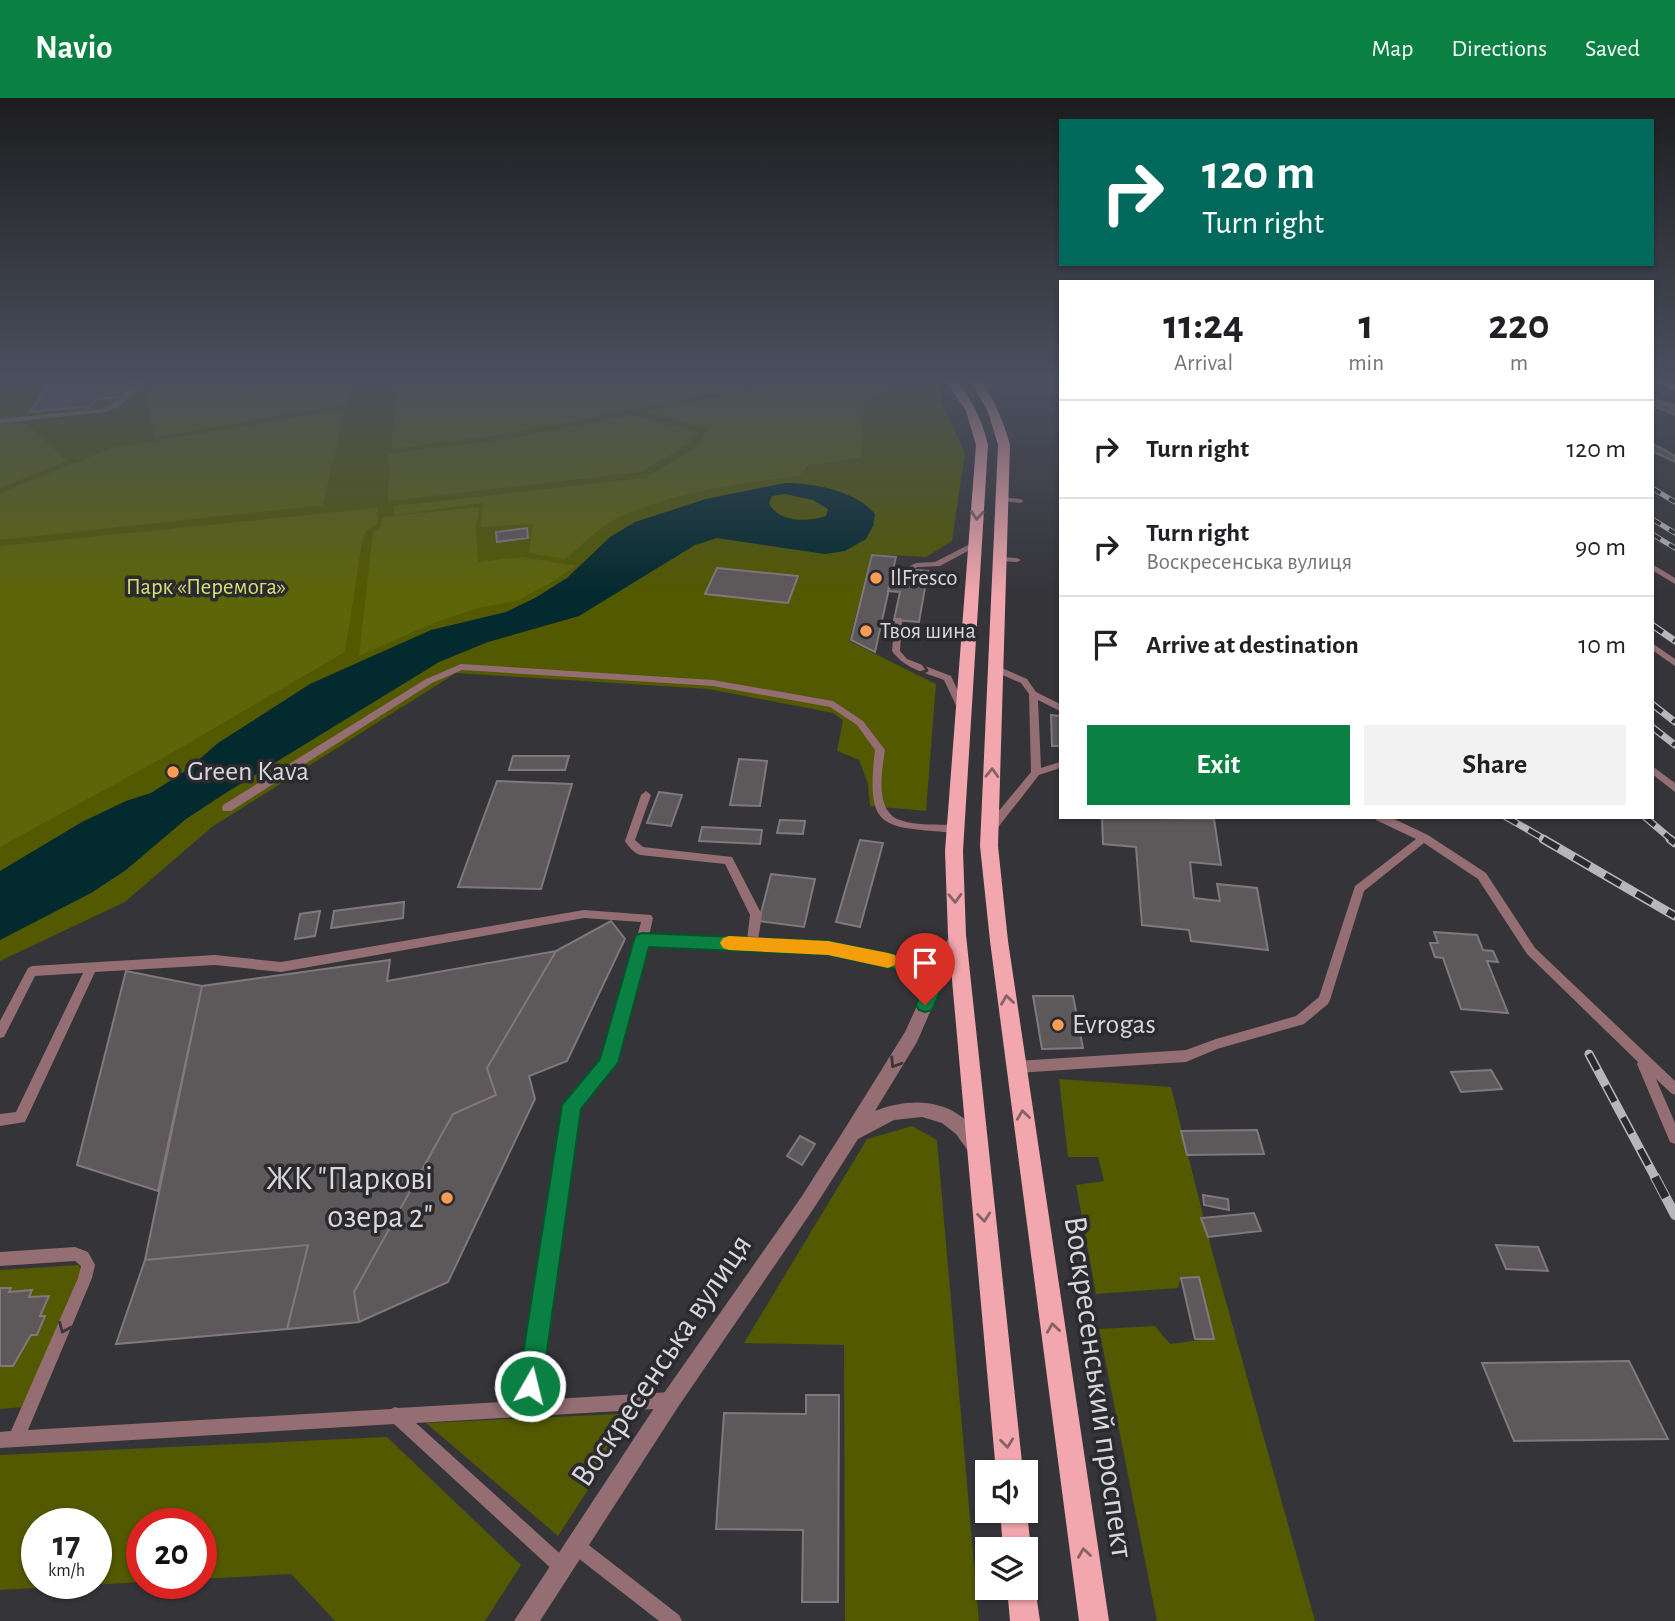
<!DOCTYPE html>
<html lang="en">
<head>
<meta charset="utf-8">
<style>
  :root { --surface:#fff; --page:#f2f2f2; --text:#202124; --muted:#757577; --line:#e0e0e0; --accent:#0b8043 }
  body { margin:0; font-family:"Alegreya Sans",sans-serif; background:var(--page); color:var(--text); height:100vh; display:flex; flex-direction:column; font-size:26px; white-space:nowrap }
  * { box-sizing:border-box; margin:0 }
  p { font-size:23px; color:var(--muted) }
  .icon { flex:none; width:38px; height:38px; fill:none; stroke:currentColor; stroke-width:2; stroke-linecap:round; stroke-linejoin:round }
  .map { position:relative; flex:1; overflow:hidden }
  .details { position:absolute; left:1059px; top:182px; width:595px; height:539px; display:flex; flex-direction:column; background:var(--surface); border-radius:0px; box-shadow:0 2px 5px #0004 }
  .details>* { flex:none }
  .banner { position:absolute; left:1059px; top:21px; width:595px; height:147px; border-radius:0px; box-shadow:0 2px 5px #0004; background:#00695c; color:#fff; overflow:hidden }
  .tools { position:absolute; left:975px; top:1362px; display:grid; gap:14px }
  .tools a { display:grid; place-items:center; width:63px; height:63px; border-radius:0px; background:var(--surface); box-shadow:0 2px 5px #0004; font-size:35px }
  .speed { position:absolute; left:21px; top:1410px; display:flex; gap:14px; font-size:35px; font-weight:700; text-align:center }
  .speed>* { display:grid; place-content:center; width:91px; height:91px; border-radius:50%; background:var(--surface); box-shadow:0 2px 5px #0004; line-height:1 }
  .speed small { font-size:18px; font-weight:400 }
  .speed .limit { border:10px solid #d22; background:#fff; color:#111 }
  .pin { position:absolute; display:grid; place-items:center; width:60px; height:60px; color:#fff; margin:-72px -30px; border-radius:50% 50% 50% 0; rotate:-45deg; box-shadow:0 0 7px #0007 }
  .pin .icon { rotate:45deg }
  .me { position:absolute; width:77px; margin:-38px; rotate:8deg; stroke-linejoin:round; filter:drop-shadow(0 0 5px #0008) }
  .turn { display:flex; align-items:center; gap:24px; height:147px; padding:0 28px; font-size:32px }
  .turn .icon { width:91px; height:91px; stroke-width:2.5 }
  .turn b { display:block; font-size:49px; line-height:60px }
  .eta { display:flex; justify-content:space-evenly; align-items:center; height:119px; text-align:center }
  .eta b { font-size:42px; font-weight:700; line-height:49px }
  .button { display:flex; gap:14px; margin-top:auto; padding:14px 28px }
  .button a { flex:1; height:80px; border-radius:0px; background:var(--accent); color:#fff; font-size:28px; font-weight:700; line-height:80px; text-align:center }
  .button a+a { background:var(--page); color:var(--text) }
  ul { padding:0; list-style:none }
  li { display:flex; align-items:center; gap:21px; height:98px; padding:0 28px; border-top:2px solid var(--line) }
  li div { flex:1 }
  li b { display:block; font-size:26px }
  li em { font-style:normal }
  header { display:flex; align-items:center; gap:42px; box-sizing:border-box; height:98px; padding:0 35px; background:var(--accent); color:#fff }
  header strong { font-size:33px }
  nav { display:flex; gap:38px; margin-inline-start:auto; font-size:24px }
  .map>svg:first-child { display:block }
  .green { fill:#525900; fill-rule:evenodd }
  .forest { fill:#5c6508 }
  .water { fill:#032a2f; fill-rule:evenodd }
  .building { fill:#5d585a; stroke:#7f797b; stroke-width:2 }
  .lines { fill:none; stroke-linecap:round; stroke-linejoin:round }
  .lane { fill:#946e72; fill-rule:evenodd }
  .street { fill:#946e72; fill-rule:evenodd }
  .secondary { fill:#c98e93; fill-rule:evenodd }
  .primary { fill:#f2a6ad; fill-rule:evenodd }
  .rail-far3-casing { stroke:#b7b6ba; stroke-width:5 }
  .rail-far2-casing { stroke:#b7b6ba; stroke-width:7 }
  .rail-far1-casing { stroke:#b7b6ba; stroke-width:9 }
  .rail-casing { stroke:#b7b6ba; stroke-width:10 }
  .rail-far3 { stroke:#2b2a2e; stroke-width:3.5; stroke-dasharray:10; stroke-linecap:butt }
  .rail-far2 { stroke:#2b2a2e; stroke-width:4.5; stroke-dasharray:13; stroke-linecap:butt }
  .rail-far1 { stroke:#2b2a2e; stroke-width:6; stroke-dasharray:18; stroke-linecap:butt }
  .rail { stroke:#2b2a2e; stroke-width:8; stroke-dasharray:23; stroke-linecap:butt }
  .oneway { stroke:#856267 }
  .oneway2 { stroke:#3b3438 }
  .route { fill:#0b8043; stroke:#07532c; stroke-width:2 }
  .slow { fill:#f59e0b }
  .poi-dot { fill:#fd9c55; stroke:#2b2a2e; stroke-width:2.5 }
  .labels { text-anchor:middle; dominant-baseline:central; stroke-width:7; stroke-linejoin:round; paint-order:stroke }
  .far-poi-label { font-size:23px; fill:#d8d7da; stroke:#2b2a2e; text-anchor:start }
  .far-park-label { font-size:23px; fill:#d3e172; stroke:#2b2a2e }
  .poi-label { font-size:28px; fill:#d8d7da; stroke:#2b2a2e; text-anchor:start }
  .near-poi-label { font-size:33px; fill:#d8d7da; stroke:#2b2a2e; text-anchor:end }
  .near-street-label { font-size:33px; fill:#d8d7da; stroke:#2b2a2e }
</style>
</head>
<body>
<header>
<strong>Navio</strong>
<nav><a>Map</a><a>Directions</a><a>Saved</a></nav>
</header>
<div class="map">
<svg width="1675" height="1523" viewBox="0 0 1675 1523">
  <rect width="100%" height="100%" fill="#353439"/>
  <path class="green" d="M0,283h939l3,4 -1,16 24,52 -13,88 -26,16 -54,-3 -23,87 87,43 -10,127 -56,-5 -2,-22 -9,-24 -22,-9 6,-31 -10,-7 -125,-24 -252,-16 -244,154 -87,75 -125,59z
    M1059,981l112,8 42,168 102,366h-158l-58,-292 56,-3 15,18 44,-6 -15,-61 -18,1 -3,10 -82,6 -20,-109 28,-4 -6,-24h-30z
    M912,1028l25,14 42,481h-134l-1,-276 -100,-2 123,-204z
    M79,1167l3,9 -58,133 -24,2v-139z
    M638,1315l-80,123 -132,-113z
    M387,1339l134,128 -36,56h-150l-44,-47 -90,5v-55h-59v58l-142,8v-135zM96,1426v60h-59v-60z"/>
  <path class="forest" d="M155,283h197l-4,23 -193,33 -9,-38z
    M399,283h334l10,7 -243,47 -109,14z
    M745,283h148l-29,22 -4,55 -52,7 -8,10c-60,9 -123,16 -179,41 -20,9 -39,30 -56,43l-36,-6 4,-29 -53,3 3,-24 -89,12v-9l252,-28 50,-31 13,-19 -66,-16 113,-22z
    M345,311l-22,96 -323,35v-47l112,-45z
    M632,317l66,17 -10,13 -48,27 -252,29 1,-47 117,-15z
    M0,326h27l40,37 -67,27z
    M479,409l-3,22 2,33 44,-5 54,9 -27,18 -33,17 -38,7 -42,14 -77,34 14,-124 7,-5 2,-10z
    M377,410l1,15 -12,8 -4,11 -17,110 -177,103 -168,92v-301z"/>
  <path class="water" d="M785,385c29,0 71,8 90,31l-2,12 -7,13 -21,12 -20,3 -108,-16 -22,7 -116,71 -91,26 -49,20 -215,132 -38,25 -60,51 -35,23 -91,47v-69l82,-49 44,-21 25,-8 36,-23 31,-27 92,-59 121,-54 75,-18 29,-14 32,-20 43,-41 25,-15 71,-23zM785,396l28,6 15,9 -2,7c-17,6 -48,7 -57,-13l3,-7z"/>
  <path class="building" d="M52,283h81l-9,15 -28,3 -5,7 -61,6z
    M1652,306l5,2 9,-1 9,5v5l-16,-7 -7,2z
    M1652,345l23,13v6l-23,-11z
    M527,430l1,10 -31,4 -1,-10z
    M872,457l24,2 -21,95 -24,-12z
    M717,470l81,8 -10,27 -83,-9z
    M905,471l23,2 -9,51 -25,-2 6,-28 -12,-1 2,-8 12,1z
    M1051,617l9,1v30h-8z
    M513,658h56l-4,14h-56z
    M739,661l28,2 -7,45 -30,-1z
    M497,683l75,3 -31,105 -83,-2z
    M659,694l23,3 -11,31 -24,-3z
    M1102,719l112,2 7,46 -31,-3 4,36 26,3 -3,-17 40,4 11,62 -77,-9 -2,-11 -47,-5 -6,-78 -33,-3z
    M780,722l25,1 -2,13 -26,-1z
    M702,729l60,3 -2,14 -61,-3z
    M860,742l23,3 -23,84 -24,-5z
    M771,776l44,5 -11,48 -45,-6z
    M404,804l-1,16 -72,10 3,-17z
    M320,813l-5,25 -20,3 5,-25z
    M611,823l14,18 -58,122 -38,15 6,23 -87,183 -89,40 -5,-30 99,-178 43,-19 -9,-27 69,-117z
    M1434,834l43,3 6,15 10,1 5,11 -11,-1 21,52 -47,-4 -18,-51 -8,-1 -5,-14h8z
    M556,853l-69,117 9,27 -43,19 -99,178 5,30 -72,7 21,-84 -163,15 57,-274 188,-26 -3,21z
    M126,873l76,15 -44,205 -81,-26z
    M1033,898h40l10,52 -41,1z
    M1491,972l11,19 -41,3 -10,-20z
    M1257,1032l7,24 -77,1 -6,-24z
    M800,1038l15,8 -13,21 -15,-9z
    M1203,1097l25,4 1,11 -25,-5z
    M1254,1115l7,18 -53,6 -7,-19z
    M308,1147l-21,84 -171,15 29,-84z
    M1496,1147l42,2 10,24 -42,-2z
    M1199,1179l15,62h-19l-14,-61z
    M0,1190h11l-2,4 23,-2 -3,7 20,-1 -9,20h5l-8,19h-6l-18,31h-13z
    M1629,1263l39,78 -154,2 -32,-78z
    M806,1297h33l-1,207h-36l1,-72 -87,-1 8,-116 82,1z"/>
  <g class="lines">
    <path class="lane" d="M136,283h6c-10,15 -19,25 -36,31l-106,11v-4l103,-10 19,-11z
      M1652,300l23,6v4l-23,-6z
      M999,399l21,2 4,2 -4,2 -18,-2h-3z
      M972,445l7,2 -39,21 -22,1 -10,4 -4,-2 12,-6 19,-1z
      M997,459l20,1 4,2 -4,2 -17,-1h-3z
      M1652,466l23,14v6l-23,-14z
      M895,520h6l1,2 -2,31 7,8 44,17 17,36 -2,2h-6l-16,-34c-20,-8 -39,-11 -52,-29z
      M1652,545l23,16v7l-23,-16z
      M995,563l3,1 6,7 23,10 9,13 24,12v7l-22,-11 3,68 19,-6v6l-21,7 -43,55 -4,1 -5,-4 1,-3 43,-52 -2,-78 -8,-11 -23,-10 -7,-9z
      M461,566l252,16 120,21 30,20 22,29c-3,21 -11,61 15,70 17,6 37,4 55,5l5,4 -5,4c-71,-7 -90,0 -80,-83l-18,-25 -27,-18 -117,-21 -251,-16 -30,13 -201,128h-8l-1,-3 1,-3 203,-126z
      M1652,668l23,17v9l-23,-18z
      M646,693l5,4 -16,45 8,7 89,10 30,58 -4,25 71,3 111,23 4,2 2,3 -2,3 -4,2 -111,-23 -183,-8 -31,118 -37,44 -42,293 135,-8 5,3 3,5 -3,5 -5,3 -255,15 151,137 3,6 -3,6 -6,3 -6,-3 -161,-148 -394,24v-16l11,-1 67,-153 3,-12 -6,-5 -75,5v-14l75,-5 13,5 7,13 -3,13 -64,152 363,-21 4,-2 3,1 122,-7 46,-296 38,-45 37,-138 -57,-4 -303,54 -66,-7 -120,7 -70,150 -25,4v-12l16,-2 67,-139 -48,3 -31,61 -4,1v-17l28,-53 4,-2 183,-11 66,7 303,-52 67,5 2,3 -4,18 98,4 3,-25 -25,-51 -85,-9c-6,-2 -12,-9 -15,-14l16,-46z
      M1375,719h15l38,18 58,38 49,75 140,133v14l-4,-2 -15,-14 19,44v21l-5,-2 -33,-78 1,-2 -111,-108 -49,-75 -54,-36 -60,48 -34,109 -2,4 -24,20 -87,25 -31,13 -169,11 -4,-2 -2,-4 2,-4 4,-2 169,-11 30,-11 80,-23 23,-19 36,-111 61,-47 -40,-19z
      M575,1439l6,2 98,76 3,6h-23l-90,-70 -2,-6 2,-6z"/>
    <path class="street" d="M956,832l5,2 2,4 -46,106 -42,69c44,-17 90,-10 111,38l-3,6 -6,2 -6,-2 -15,-21 -14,-11 -20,-6 -28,3 -36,19 -44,69 -136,199 -138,214h-26l150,-228 138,-197 42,-66 61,-98 44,-96 2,-4z"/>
    <path class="secondary" d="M1652,283h12l11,4v5z"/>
    <path class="primary" d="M946,283h11c15,20 26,40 31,64l-25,406 3,84 57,537h-27l-48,-537 -3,-84 31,-406 -10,-34z
      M971,283h10c14,20 23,41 29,64l-12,401 10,95 101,680h-30l-89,-680 -10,-95 18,-401 -10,-33z
      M1026,1406l5,45 -5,11v-11h-23l-3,-39h26z
      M1026,1476l5,3 4,10 5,34h-30l-3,-34h19z"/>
    <defs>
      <path id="rail-far3" d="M1652,390l23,14
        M1652,421l23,14
        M1652,436l23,14"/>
      <path id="rail-far2" d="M1652,527l23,16
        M1652,606l23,18
        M1652,629l23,18
        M1506,719l40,23
        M1645,719l27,23"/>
      <path id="rail-far1" d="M1543,741l132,77
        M1670,741l5,4
        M1589,956l67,125"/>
      <path id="rail" d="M1655,1079l20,38"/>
    </defs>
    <use href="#rail-far3" class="rail-far3-casing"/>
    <use href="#rail-far2" class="rail-far2-casing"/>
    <use href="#rail-far1" class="rail-far1-casing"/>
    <use href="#rail" class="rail-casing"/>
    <use href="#rail-far3" class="rail-far3"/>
    <use href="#rail-far2" class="rail-far2"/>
    <use href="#rail-far1" class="rail-far1"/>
    <use href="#rail" class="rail"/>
  </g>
  <defs><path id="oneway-chevron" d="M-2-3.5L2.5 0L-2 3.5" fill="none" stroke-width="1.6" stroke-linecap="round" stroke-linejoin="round" transform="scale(1.75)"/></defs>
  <g class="oneway">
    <use href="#oneway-chevron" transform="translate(977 417) rotate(94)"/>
    <use href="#oneway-chevron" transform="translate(992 675) rotate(-88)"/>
    <use href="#oneway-chevron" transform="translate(955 800) rotate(88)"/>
    <use href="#oneway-chevron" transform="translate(1007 902) rotate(-98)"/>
    <use href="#oneway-chevron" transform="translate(1023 1017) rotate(-98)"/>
    <use href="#oneway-chevron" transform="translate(984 1119) rotate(84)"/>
    <use href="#oneway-chevron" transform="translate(1053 1230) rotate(-98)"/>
    <use href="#oneway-chevron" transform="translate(1007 1345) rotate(84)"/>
    <use href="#oneway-chevron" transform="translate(1084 1455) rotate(-98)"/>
  </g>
  <g class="oneway2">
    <use href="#oneway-chevron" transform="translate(923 571) rotate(21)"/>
    <use href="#oneway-chevron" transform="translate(895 965) rotate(122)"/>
    <use href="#oneway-chevron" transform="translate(64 1230) rotate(113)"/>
  </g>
  <linearGradient id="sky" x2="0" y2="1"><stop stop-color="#1d1d1f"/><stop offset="0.57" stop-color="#4b505f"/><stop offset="1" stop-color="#4b505f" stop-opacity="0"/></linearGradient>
  <rect width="1675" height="496" fill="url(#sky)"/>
  <path class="route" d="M642,835l186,8 112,23 6,2 3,5 -17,39 -7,2 -6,-2 -3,-5 13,-29 -101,-21 -179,-8 -31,116 -37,46 -39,277 -4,8 -8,4 -8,-4 -4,-8 44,-281 38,-46 34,-119 2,-5z"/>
  <path class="slow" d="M729,838l99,5 60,12 7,2 2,5 -2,5 -7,3 -60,-13 -99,-5 -6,-2 -3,-5 3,-5z"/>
  <g class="poi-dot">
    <circle cx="876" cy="480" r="7"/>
    <circle cx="866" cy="533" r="7"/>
    <circle cx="173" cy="674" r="7"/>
    <circle cx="1058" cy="927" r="7"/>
    <circle cx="447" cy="1100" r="7"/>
  </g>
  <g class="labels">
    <g class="far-poi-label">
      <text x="890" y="480">IlFresco</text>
      <text x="880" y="533">Твоя шина</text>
    </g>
    <g class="far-park-label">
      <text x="206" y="489">Парк «Перемога»</text>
    </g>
    <g class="poi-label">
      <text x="187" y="674">Green Kava</text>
      <text x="1072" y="927">Evrogas</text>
    </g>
    <g class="near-poi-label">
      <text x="433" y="1081">ЖК "Паркові<tspan x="433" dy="38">озера 2"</tspan></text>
    </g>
    <g class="near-street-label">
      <text transform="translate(662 1263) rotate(-56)">Воскресенська вулиця</text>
      <text transform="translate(1098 1289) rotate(82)">Воскресенський проспект</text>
    </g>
  </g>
</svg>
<div class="tools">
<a><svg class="icon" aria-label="sound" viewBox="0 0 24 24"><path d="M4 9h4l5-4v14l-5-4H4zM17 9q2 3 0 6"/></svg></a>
<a><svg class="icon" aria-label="layers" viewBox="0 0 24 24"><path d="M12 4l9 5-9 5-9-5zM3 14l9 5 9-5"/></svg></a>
</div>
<div class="speed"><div>17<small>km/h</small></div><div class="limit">20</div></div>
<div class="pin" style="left:925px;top:907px;background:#d93025"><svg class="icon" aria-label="arrive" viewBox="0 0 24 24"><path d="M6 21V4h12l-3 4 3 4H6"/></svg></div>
<svg class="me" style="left:530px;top:1288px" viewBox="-20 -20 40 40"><circle r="17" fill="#0b8043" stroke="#fff" stroke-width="3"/><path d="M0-11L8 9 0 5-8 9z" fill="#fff"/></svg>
<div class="banner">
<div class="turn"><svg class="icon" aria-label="right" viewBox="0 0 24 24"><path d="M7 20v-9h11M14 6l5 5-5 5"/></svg><div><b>120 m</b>Turn right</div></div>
</div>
<section class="details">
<div class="eta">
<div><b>11:24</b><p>Arrival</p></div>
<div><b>1</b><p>min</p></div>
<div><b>220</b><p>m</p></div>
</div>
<ul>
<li><svg class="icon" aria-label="right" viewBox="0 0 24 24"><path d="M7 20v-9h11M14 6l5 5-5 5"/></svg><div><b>Turn right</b></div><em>120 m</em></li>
<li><svg class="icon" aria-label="right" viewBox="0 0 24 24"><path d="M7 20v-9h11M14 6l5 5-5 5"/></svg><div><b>Turn right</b><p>Воскресенська вулиця</p></div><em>90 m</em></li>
<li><svg class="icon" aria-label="arrive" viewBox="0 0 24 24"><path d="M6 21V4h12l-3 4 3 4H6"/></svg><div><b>Arrive at destination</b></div><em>10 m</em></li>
</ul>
<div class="button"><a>Exit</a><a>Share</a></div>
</section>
</div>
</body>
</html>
